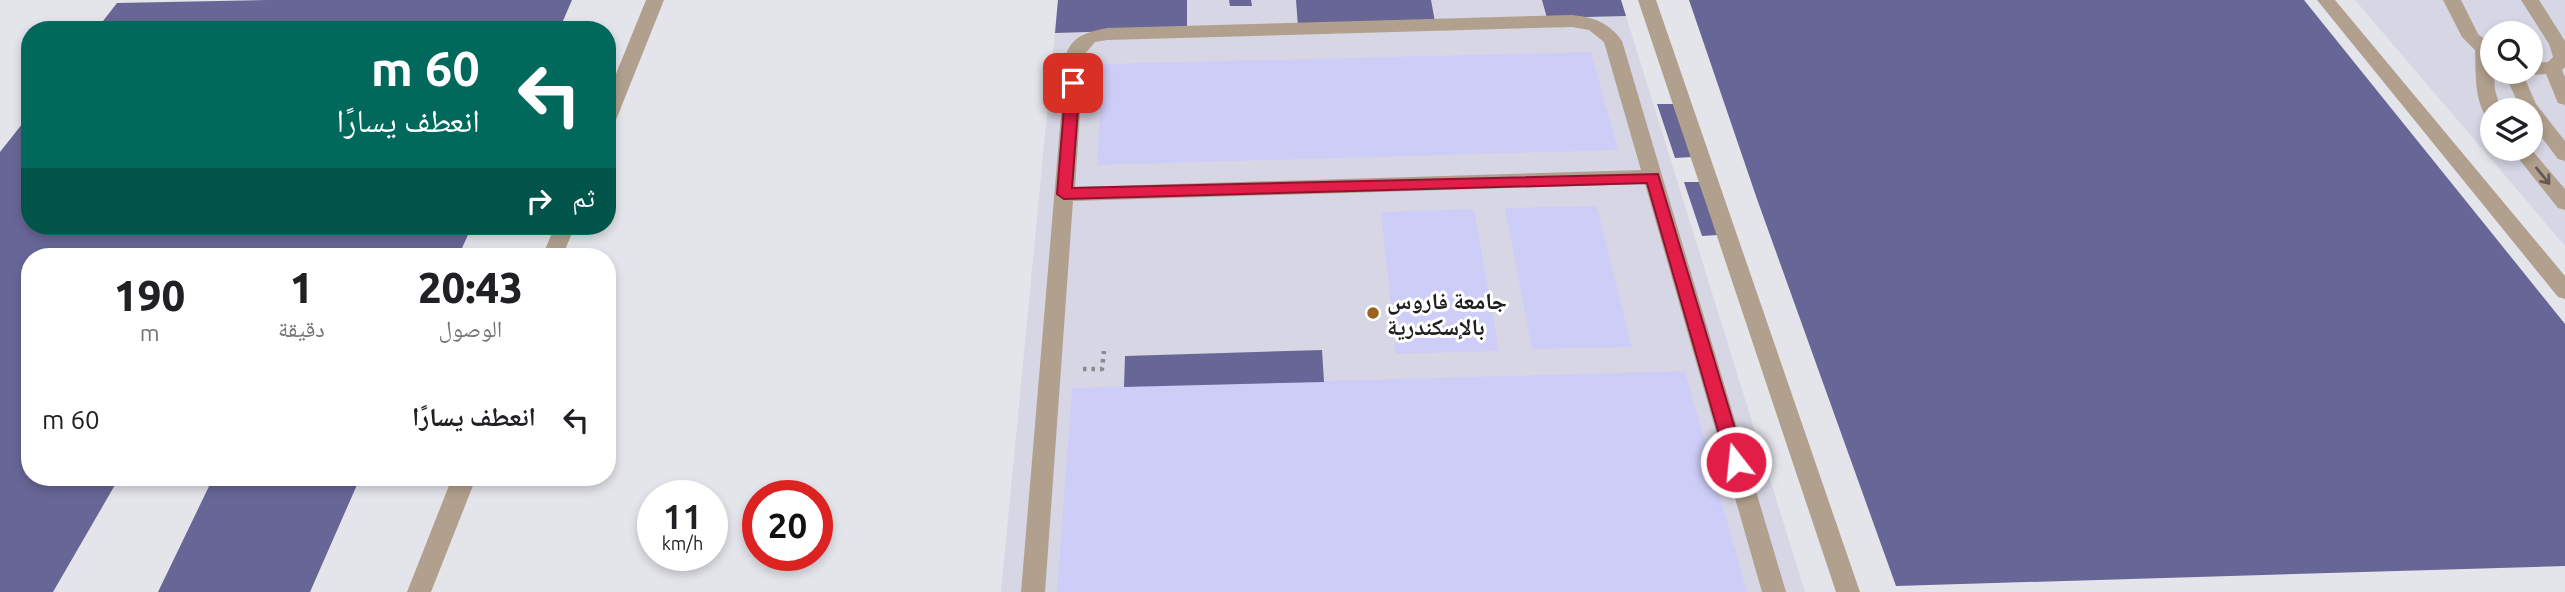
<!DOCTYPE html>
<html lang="ar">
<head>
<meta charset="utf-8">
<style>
  :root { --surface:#fff; --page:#f2f2f2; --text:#202124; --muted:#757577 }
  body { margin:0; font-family:Ubuntu,"Noto Naskh Arabic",sans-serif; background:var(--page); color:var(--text); direction:rtl; height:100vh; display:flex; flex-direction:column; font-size:26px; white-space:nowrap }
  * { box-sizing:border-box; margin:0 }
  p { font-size:23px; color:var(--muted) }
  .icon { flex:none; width:38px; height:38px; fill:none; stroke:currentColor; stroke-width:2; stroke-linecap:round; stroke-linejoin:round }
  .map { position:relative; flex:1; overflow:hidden; direction:ltr }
  .details { position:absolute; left:21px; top:248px; width:595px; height:238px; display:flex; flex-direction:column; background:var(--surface); border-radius:28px; box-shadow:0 4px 10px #0003; direction:rtl }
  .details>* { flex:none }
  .guide { position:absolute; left:21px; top:21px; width:595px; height:214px; border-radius:28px; box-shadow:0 4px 10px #0003; direction:rtl; background:#00695c; color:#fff; overflow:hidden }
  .controls { position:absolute; left:2480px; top:21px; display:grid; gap:14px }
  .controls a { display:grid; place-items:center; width:63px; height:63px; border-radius:50%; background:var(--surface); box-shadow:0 4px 10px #0003; font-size:35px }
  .speed { position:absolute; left:637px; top:480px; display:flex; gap:14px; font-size:35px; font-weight:700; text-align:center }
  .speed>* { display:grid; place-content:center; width:91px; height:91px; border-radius:50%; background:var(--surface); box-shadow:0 4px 10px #0003; line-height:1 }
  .speed small { font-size:18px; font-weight:400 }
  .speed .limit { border:10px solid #d22; background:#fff; color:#111 }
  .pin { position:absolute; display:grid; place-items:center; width:60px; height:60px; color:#fff; margin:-30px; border-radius:14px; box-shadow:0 4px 10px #0006 }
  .me { position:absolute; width:77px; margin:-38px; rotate:344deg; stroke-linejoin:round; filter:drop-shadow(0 0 5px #0008) }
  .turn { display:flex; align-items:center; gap:24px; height:147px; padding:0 21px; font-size:32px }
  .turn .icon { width:91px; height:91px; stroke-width:2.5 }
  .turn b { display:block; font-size:49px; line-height:60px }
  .then { display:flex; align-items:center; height:66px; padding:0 21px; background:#0003; gap:14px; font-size:26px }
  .eta { display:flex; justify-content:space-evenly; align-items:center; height:119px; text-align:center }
  .eta b { font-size:42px; font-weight:800; line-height:49px }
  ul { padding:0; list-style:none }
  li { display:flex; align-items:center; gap:21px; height:105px; padding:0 21px }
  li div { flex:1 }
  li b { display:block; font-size:26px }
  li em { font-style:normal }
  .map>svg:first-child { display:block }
  .built { fill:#d6d6e4; fill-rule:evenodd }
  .green { fill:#cecdf8 }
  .building { fill:#686696 }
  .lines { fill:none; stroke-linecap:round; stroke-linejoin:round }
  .path { stroke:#89898e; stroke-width:4.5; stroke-dasharray:3.5 5; stroke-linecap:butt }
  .lane { fill:#b2a08e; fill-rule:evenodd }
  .oneway { stroke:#625a53 }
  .route { fill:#e11d48; stroke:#92132f; stroke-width:2 }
  .poi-dot { fill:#9b621f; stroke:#fff; stroke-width:2.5 }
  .labels { text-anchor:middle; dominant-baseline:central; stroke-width:6; stroke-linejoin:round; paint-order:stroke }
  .poi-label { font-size:23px; font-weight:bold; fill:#202022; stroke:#fff; text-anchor:start }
</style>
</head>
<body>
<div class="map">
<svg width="2565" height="592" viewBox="0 0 2565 592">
  <rect width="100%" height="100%" fill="#e4e4eb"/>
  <path class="built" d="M1058,0h563l184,592h-804z
    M2355,0h210v246zM2492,33h38v39h-38zM2492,110h38v39h-38z"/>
  <path class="green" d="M1591,52l27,98 -521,15 6,-101z
    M1597,206l35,141 -100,2 -27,-141z
    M1474,209l25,142 -103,3 -15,-142z
    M1685,371l62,221h-690l15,-204z"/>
  <path class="building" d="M267,0h305l-13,30h-463l21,-27z
    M1058,0h129v29l-132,4z
    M1229,0h22l1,6h-22z
    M1296,0h135l4,22 -137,4z
    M1542,0h79l5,16 -79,2z
    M1689,0h615l261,324v242l-669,20 -139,-387z
    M1657,104h16l19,53 -17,1z
    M30,114v112h442l-14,31h-428v221h89l-66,114h-53v-440z
    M1684,182h15l19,53 -16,1z
    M1322,350l2,32 -200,5 1,-31z
    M213,478h147l-50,114h-152z"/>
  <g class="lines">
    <path class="path" d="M1083,369h19l2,-18"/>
    <path class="lane" d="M646,0h18l-50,125 -7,1v-30z
      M1638,0h18l204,592h-24z
      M2317,0h18l230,276v23l-7,-2z
      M2443,0h18l17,34 14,11v27h2l1,18 6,20h-9v7l-7,-2c-11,-19 -9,-43 -10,-65l-13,-13z
      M2521,0h18l26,41v26l-3,3 3,7v28l-7,-2 -12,-29 -16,1 -7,-3h7v-9l18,-1 5,-5 -4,-13z
      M1572,15c21,2 38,8 50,26l164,551h-24l-117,-408 -572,17 -28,391h-24l45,-537c6,-20 23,-23 41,-27zM1572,27l17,3 15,12 37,128 -566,17 9,-132 11,-13 12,-2z
      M2504,72h18l14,32 29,37v20l-7,-2 -28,-37v-12h-9z
      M2530,148l35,41v21l-7,-2 -47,-59z
      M555,226h20l-13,31h-20z
      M452,478h24l-45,114h-24z"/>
  </g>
  <defs><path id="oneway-shaft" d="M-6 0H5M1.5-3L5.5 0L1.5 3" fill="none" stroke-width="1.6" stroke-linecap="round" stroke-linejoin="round" transform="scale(1.75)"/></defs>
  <use class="oneway" href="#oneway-shaft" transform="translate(2543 176) rotate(51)"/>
  <path class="route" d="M1073,78l7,5 -8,105 586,-14 87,288 -3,6 -6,2 -6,-2 -3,-6 -80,-279 -583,16 -7,-5 9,-111z"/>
  <circle class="poi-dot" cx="1373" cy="313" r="7"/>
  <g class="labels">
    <g class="poi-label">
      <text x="1387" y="300">جامعة فاروس<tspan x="1387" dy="26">بالإسكندرية</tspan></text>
    </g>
  </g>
</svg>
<div class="controls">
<a><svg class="icon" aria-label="search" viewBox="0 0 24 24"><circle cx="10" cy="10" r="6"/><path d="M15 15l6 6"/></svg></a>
<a><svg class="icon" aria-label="layers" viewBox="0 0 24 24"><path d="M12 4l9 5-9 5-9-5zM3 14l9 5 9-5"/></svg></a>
</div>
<div class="speed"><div>11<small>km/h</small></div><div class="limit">20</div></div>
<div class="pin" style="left:1073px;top:83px;background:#d93025"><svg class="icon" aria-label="arrive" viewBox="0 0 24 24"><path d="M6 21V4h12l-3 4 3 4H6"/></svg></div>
<svg class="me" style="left:1736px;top:462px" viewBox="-20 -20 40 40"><circle r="17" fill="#e11d48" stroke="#fff" stroke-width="3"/><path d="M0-11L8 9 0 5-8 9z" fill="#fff"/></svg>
<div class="guide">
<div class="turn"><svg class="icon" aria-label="left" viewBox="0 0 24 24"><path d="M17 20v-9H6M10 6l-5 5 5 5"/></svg><div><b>60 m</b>انعطف يسارًا</div></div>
<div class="then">ثم<svg class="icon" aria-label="right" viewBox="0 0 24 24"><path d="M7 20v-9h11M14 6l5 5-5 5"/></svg></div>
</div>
<section class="details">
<div class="eta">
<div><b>20:43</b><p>الوصول</p></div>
<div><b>1</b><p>دقيقة</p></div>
<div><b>190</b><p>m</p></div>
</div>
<ul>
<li><svg class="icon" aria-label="left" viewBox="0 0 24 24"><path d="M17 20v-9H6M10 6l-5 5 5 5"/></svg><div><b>انعطف يسارًا</b></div><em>60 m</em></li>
</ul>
</section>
</div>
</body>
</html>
